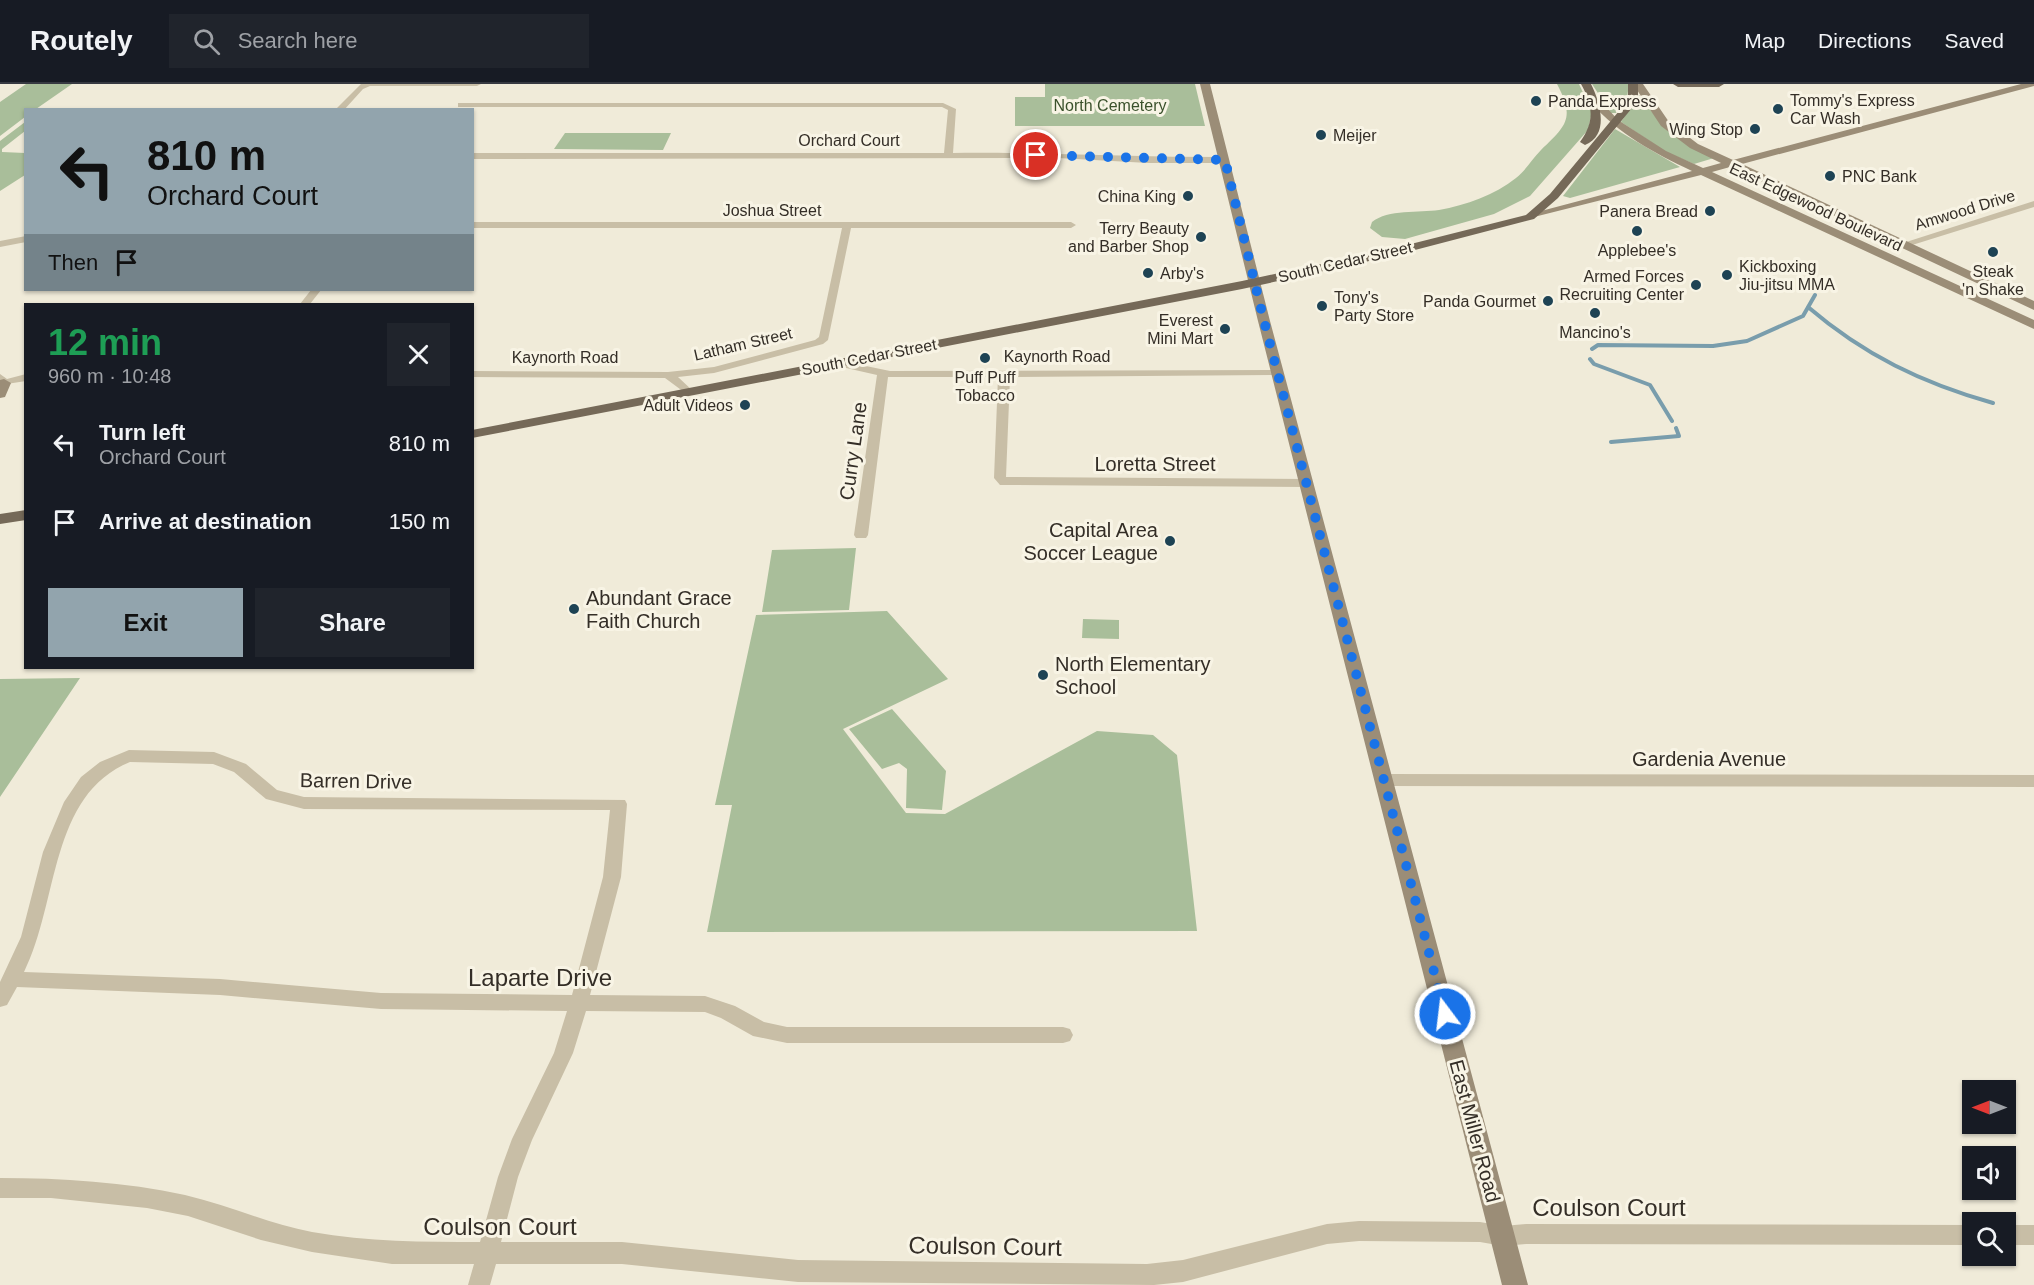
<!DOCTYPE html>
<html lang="en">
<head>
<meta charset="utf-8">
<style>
  :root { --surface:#171b24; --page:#20242c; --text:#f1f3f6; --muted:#9ea1a6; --line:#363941; --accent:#92a4ad }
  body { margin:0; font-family:Helvetica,sans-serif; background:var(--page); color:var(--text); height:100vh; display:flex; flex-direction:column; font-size:22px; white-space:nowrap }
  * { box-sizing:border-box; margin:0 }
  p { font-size:20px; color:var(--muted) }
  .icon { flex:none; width:33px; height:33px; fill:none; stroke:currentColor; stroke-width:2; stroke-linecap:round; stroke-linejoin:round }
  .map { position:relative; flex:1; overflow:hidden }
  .side { position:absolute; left:24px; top:219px; width:450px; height:366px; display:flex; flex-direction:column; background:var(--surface); border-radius:0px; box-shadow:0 2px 4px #0004 }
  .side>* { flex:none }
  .guide { position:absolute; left:24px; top:24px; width:450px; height:183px; border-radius:0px; box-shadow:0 2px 4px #0004; background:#92a4ad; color:#111; overflow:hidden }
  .needle { width:39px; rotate:270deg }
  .controls { position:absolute; left:1962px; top:996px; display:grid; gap:12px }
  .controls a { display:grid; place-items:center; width:54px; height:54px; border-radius:0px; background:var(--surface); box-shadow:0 2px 4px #0004; font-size:30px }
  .pin { position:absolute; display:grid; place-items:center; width:51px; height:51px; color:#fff; margin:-26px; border:3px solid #fff; border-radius:50%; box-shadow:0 2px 6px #0007 }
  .me { position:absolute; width:66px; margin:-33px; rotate:345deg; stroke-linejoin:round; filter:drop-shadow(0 0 4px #0008) }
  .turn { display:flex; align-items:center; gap:21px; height:126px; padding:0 24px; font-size:27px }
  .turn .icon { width:78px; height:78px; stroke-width:2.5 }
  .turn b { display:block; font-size:42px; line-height:51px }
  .then { display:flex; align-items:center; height:57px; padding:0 24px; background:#0003; gap:12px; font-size:22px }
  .round { display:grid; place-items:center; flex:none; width:63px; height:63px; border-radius:0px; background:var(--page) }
  .summary { display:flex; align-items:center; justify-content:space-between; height:102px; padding:0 24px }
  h1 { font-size:36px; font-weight:800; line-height:45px; color:#1e9e55 }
  .primary-button { display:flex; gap:12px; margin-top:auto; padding:12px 24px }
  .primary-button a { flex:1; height:69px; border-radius:0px; background:var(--accent); color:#111; font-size:24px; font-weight:800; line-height:69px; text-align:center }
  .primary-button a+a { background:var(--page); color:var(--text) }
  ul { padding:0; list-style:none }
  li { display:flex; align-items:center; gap:18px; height:78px; padding:0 24px }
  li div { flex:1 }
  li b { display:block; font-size:22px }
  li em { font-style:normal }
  header { display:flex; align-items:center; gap:36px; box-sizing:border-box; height:84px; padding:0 30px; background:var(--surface); border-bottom:2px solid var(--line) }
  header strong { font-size:28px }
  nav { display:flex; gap:33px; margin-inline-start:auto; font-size:21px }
  .search { width:420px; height:54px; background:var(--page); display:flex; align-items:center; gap:15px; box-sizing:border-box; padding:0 21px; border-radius:0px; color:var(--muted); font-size:22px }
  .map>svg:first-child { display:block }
  .green { fill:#a9be9a }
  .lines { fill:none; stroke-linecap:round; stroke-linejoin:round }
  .stream { stroke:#799dac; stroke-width:4 }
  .street { fill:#c8bea6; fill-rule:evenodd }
  .secondary { fill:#9b8d77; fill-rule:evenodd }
  .primary { fill:#756958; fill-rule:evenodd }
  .route { stroke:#1a73e8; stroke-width:10; stroke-dasharray:0 18 }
  .poi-dot { fill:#1e4354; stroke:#f8f4e5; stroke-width:2 }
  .labels { text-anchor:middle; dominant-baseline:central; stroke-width:6; stroke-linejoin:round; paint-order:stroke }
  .far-poi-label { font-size:16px; fill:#342e27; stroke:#f8f4e5; text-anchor:end }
  .far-park-label { font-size:16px; fill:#3a512b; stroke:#f8f4e5 }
  .far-street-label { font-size:16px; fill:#342e27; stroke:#f8f4e5 }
  .street-label { font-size:20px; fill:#342e27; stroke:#f8f4e5 }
  .poi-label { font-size:20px; fill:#342e27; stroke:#f8f4e5; text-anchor:start }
  .near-street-label { font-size:24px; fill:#342e27; stroke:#f8f4e5 }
</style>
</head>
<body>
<header>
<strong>Routely</strong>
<div class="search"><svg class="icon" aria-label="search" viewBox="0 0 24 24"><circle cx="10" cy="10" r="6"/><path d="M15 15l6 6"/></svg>Search here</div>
<nav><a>Map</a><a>Directions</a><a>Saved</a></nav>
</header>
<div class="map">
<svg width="2034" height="1201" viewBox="0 0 2034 1201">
  <rect width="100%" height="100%" fill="#f0ebd9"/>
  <path class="green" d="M26,0h46l-36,25 -10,1 -1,7 -25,19v-34z
    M1045,0h150l10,42h-190v-29h30z
    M1557,0h22l13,28 -4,18 -58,66 -36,18 -89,25 -23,-2 -12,-9 2,-6c16,-13 47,-9 67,-12 27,-5 56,-15 77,-32 10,-8 16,-19 25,-28 26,-25 34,-32 16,-66z
    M1592,0h37l-2,14 -11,15h-5z
    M1639,11l20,26 55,37 -20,6 -28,-12 -45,-30z
    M25,38v9l-23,18v3l23,1v22l-25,16v-50z
    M1615,45l65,38 -110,31 -7,-2z
    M565,49h106l-8,17 -109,-1z
    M856,464l-7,62 -87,2 10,-62z
    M887,527l61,68 -105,50 63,84 39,1 152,-83 56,4 24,20 20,176 -490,1 25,-127h-17l41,-190z
    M1083,535l36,1v19l-37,-1z
    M80,594l-80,119v-118z
    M892,625l54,62 -4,39 -36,-2 1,-39 -8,-6 -17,6 -33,-40z"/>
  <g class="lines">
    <path class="stream" d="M1808,223c56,48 114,76 185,96
      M1592,265l6,-4 115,1 34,-5 56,-25 12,-21
      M1590,275l4,5 56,21 22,36
      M1611,358l68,-6 -3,-8"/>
    <path class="street" d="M361,0h120l-4,2h-107l-7,3 -19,21h-9z
      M461,19h482l13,6 -3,44c91,-1 181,4 272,4l4,3 -4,3h-77l-90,-5 -586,1v-6h472l4,-43 -6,-3h-484v-4z
      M2034,117v6l-125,39 -9,-2z
      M472,138h599l5,3 -5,3h-220l-23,112 -5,4 -109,29 -36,4 16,15 -6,3 -23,-17 -193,-1v-6l196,1 46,-5 101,-27 4,-3 23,-109h-370z
      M26,152v6l-26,5v-6z
      M311,206h10l-11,14h-10z
      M837,276l53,11 392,-1v4l-4,1 -268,2 -4,100 301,2 6,4 -6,4 -307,-2 -6,-7 4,-101h-110l-20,158 -2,3h-10l-2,-3 23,-160 -44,-10 -2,-2z
      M0,290l7,5 19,-5v7l-26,4z
      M129,666l85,2 32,12 31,26 27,7 321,3 2,4 -6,73 -31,118 115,1 30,10 29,16 23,5h276l7,2 3,6 -3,6 -7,2h-276l-34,-7 -32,-18 -16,-6 -119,-1 -13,42 -41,87 -14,37 -17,65h121l176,18 349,4 36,-4 144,-36 32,-3 121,1 23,4 23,-2 446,1v20l-446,-1 -23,2 -23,-4 -121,-1 -32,3 -144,38 -29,3 -356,-3 -176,-18h-126l-6,21h-22l6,-21h-82l-80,-12 -51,-12 -73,-24 -41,-8 -96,-10h-51v-20c62,0 125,4 185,17 43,10 84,29 127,37 56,10 111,10 168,10l18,-65 14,-38 42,-86 13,-42 -186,-2 -161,-14 -203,-8 -10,18 -7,2v-25l21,-45 22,-85 21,-50 17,-25 19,-15zM130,678l83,2 21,8 32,27 38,10 306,1 -7,67 -31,118 -191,-2 -161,-14 -196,-7c35,-70 25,-177 106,-210z
      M1384,690l650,1v12l-650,-1 -6,-2 -2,-4 2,-4z
      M2006,1141h28v20h-28z"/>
    <path class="secondary" d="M1200,0h10l60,237 258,964h-26l-244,-964z
      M1633,0h10l26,38 29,22 35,16 288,-76h13v2l-292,78 292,137v9l-304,-143 -18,5 322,148v9l-333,-154 -175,44v-4l166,-44c-38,-18 -73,-37 -101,-68v-4h8l19,21 48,31 37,17 18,-5 -31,-15 -29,-22z
      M4,295l7,4 -6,14 -5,1v-18z"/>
    <path class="primary" d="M1581,0h10c9,18 19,51 -6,61l-5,-3c15,-21 13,-36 1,-58z
      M1628,0h10v13l-6,11 -74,90 -24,21 -142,37 -150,33 -770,149v-8l770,-149 149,-32 135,-34 24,-21 74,-89 4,-8z
      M1673,0h51l-5,3h-41z
      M26,426v10l-26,4v-10z"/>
  </g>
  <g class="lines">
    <path class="route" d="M1036,71l189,5 39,161 181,693"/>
  </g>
  <g class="poi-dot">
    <circle cx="1536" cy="17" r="6"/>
    <circle cx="1778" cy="25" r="6"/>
    <circle cx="1755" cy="45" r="6"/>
    <circle cx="1321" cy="51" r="6"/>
    <circle cx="1830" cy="92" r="6"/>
    <circle cx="1188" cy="112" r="6"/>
    <circle cx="1710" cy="127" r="6"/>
    <circle cx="1637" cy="147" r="6"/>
    <circle cx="1201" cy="153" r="6"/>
    <circle cx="1993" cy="168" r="6"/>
    <circle cx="1148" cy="189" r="6"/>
    <circle cx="1727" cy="191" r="6"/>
    <circle cx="1696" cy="201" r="6"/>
    <circle cx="1548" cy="217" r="6"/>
    <circle cx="1322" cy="222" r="6"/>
    <circle cx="1595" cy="229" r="6"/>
    <circle cx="1225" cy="245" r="6"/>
    <circle cx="985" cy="274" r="6"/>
    <circle cx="745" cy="321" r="6"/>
    <circle cx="1170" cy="457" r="6"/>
    <circle cx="574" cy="525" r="6"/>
    <circle cx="1043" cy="591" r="6"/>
  </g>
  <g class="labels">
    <g class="far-poi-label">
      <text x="1790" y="16" text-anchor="start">Tommy's Express<tspan x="1790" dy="18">Car Wash</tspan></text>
      <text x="1548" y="17" text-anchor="start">Panda Express</text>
      <text x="1743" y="45">Wing Stop</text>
      <text x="1333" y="51" text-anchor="start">Meijer</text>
      <text x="1842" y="92" text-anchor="start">PNC Bank</text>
      <text x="1176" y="112">China King</text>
      <text x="1698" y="127">Panera Bread</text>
      <text x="1189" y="144">Terry Beauty<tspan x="1189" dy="18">and Barber Shop</tspan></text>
      <text x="1637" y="166" text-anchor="middle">Applebee's</text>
      <text x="1739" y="182" text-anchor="start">Kickboxing<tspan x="1739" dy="18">Jiu-jitsu MMA</tspan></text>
      <text x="1993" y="187" text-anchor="middle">Steak<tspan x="1993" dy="18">'n Shake</tspan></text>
      <text x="1160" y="189" text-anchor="start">Arby's</text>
      <text x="1684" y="192">Armed Forces<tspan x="1684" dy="18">Recruiting Center</tspan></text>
      <text x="1334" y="213" text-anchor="start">Tony's<tspan x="1334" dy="18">Party Store</tspan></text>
      <text x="1536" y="217">Panda Gourmet</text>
      <text x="1213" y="236">Everest<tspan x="1213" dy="18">Mini Mart</tspan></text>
      <text x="1595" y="248" text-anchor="middle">Mancino's</text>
      <text x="985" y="293" text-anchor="middle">Puff Puff<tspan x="985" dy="18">Tobacco</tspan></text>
      <text x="733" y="321">Adult Videos</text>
    </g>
    <g class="far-park-label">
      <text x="1110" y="21">North Cemetery</text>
    </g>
    <g class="far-street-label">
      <text x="849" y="56">Orchard Court</text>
      <text transform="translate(1816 123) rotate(25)">East Edgewood Boulevard</text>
      <text x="772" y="126">Joshua Street</text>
      <text transform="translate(1965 126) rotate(-17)">Amwood Drive</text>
      <text transform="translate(1345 178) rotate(-13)">South Cedar Street</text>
      <text transform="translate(743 260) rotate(-13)">Latham Street</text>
      <text x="1057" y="272">Kaynorth Road</text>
      <text x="565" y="273">Kaynorth Road</text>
      <text transform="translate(869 273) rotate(-11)">South Cedar Street</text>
    </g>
    <g class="street-label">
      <text transform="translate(853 367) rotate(-82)">Curry Lane</text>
      <text x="1155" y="380">Loretta Street</text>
      <text x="1709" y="675">Gardenia Avenue</text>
      <text transform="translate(356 697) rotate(1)">Barren Drive</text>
      <text transform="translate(1475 1047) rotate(75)">East Miller Road</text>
    </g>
    <g class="poi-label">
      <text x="1158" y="446" text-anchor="end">Capital Area<tspan x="1158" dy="23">Soccer League</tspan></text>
      <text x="586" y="514">Abundant Grace<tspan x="586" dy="23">Faith Church</tspan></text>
      <text x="1055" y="580">North Elementary<tspan x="1055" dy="23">School</tspan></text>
    </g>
    <g class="near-street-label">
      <text x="540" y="893">Laparte Drive</text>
      <text x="1609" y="1123">Coulson Court</text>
      <text x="500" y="1142">Coulson Court</text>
      <text transform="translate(985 1162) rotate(1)">Coulson Court</text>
    </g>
  </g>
</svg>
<div class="controls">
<a><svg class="needle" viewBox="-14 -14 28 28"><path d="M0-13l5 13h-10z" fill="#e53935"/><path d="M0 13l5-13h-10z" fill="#9ea1a6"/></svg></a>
<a><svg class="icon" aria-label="sound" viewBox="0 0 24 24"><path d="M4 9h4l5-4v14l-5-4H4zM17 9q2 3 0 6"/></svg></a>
<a><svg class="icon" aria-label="search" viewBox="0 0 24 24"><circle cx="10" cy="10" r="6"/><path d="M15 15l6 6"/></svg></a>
</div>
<div class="pin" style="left:1036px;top:71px;background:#d93025"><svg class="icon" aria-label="arrive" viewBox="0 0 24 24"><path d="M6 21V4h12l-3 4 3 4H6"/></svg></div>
<svg class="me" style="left:1445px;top:930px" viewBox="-20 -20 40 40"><circle r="17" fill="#1a73e8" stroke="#fff" stroke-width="3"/><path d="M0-11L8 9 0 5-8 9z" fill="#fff"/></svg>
<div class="guide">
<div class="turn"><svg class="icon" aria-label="left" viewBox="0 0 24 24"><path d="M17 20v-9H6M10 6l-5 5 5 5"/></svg><div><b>810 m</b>Orchard Court</div></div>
<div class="then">Then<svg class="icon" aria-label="arrive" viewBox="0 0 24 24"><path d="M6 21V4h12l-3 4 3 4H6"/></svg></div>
</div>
<section class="side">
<div class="summary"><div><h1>12 min</h1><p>960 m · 10:48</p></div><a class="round"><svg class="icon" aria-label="close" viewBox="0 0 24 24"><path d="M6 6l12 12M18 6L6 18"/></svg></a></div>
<ul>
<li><svg class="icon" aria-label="left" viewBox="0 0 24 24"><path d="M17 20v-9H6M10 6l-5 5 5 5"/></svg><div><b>Turn left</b><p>Orchard Court</p></div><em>810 m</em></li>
<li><svg class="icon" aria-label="arrive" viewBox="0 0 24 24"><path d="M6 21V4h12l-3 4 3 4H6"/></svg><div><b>Arrive at destination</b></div><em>150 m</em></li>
</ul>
<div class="primary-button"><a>Exit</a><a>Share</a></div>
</section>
</div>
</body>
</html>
